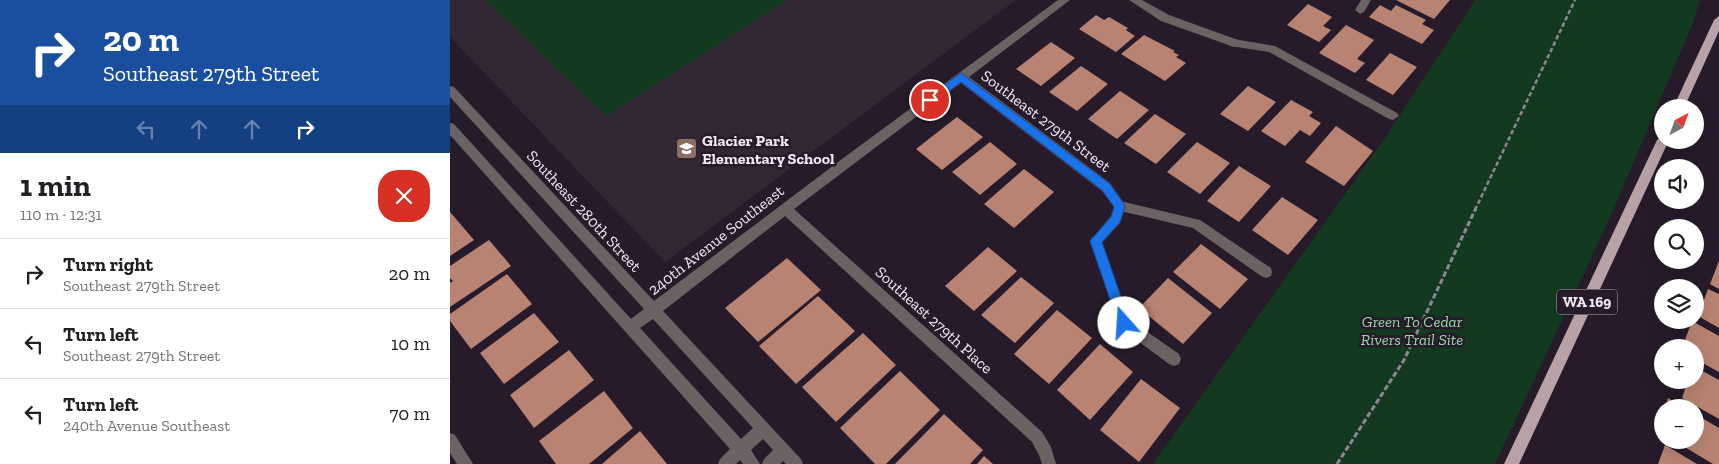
<!DOCTYPE html>
<html lang="en">
<head>
<meta charset="utf-8">
<style>
  :root { --surface:#fff; --page:#f2f2f2; --text:#202124; --muted:#757577; --line:#e0e0e0 }
  body { margin:0; font-family:"Zilla Slab",serif; background:var(--page); color:var(--text); height:100vh; display:flex; flex-direction:column; font-size:19px; white-space:nowrap }
  * { box-sizing:border-box; margin:0 }
  p { font-size:16px; color:var(--muted) }
  .icon { flex:none; width:28px; height:28px; fill:none; stroke:currentColor; stroke-width:2; stroke-linecap:round; stroke-linejoin:round }
  .map { position:relative; flex:1; overflow:hidden }
  .sheet { display:flex; flex-direction:column; background:var(--surface); width:450px }
  .sheet>* { flex:none }
  .hud { background:#1a4fa0; color:#fff; overflow:hidden }
  .needle { width:32px; rotate:41deg }
  .controls { position:absolute; left:1204px; top:99px; display:grid; gap:10px }
  .controls a { display:grid; place-items:center; width:50px; height:50px; border-radius:50%; background:var(--surface); box-shadow:0 5px 20px #0002; font-size:25px }
  .pin { position:absolute; display:grid; place-items:center; width:42px; height:42px; color:#fff; margin:-21px; border:2px solid #fff; border-radius:50%; box-shadow:0 1px 5px #0007 }
  .me { position:absolute; width:55px; margin:-28px; rotate:341deg; stroke-linejoin:round; filter:drop-shadow(0 0 4px #0008) }
  .turn { display:flex; align-items:center; gap:18px; height:105px; padding:0 20px; font-size:22px }
  .turn .icon { width:65px; height:65px; stroke-width:2.5 }
  .turn b { display:block; font-size:35px; line-height:42px }
  .lanes { display:flex; align-items:center; height:48px; padding:0 20px; background:#0003; justify-content:center; gap:25px; direction:ltr }
  .lanes .off { opacity:.35 }
  .round { display:grid; place-items:center; flex:none; width:52px; height:52px; border-radius:20px; background:var(--page) }
  .summary { display:flex; align-items:center; justify-content:space-between; height:85px; padding:0 20px }
  h1 { font-size:30px; font-weight:700; line-height:38px }
  ul { padding:0; list-style:none }
  li { display:flex; align-items:center; gap:15px; height:70px; padding:0 20px; border-top:1px solid var(--line) }
  li div { flex:1 }
  li b { display:block; font-size:19px }
  li em { font-style:normal }
  main { display:flex; flex:1; min-height:0 }
  .map>svg:first-child { display:block }
  .education { fill:#322735 }
  .green { fill:#13391f }
  .building { fill:#b88372 }
  .lines { fill:none; stroke-linecap:round; stroke-linejoin:round }
  .path-far1 { stroke:#908693; stroke-width:2.5; stroke-dasharray:4.5 2.5; stroke-linecap:butt }
  .path { stroke:#908693; stroke-width:3; stroke-dasharray:5.5 2.5; stroke-linecap:butt }
  .service { fill:#6c6163; fill-rule:evenodd }
  .minor { fill:#6c6163; fill-rule:evenodd }
  .primary { fill:#b9a2a7; fill-rule:evenodd }
  .route { fill:#1a73e8; stroke:#114b97 }
  .labels { text-anchor:middle; dominant-baseline:central; stroke-width:5; stroke-linejoin:round; paint-order:stroke }
  .shield { fill:#271b2b; stroke:#b4abb8; stroke-width:1 }
  .shield-label { font-size:15px; font-weight:bold; fill:#f1e9f4 }
  .street-label { font-size:16px; fill:#f1e9f4; stroke:#271b2b }
  .poi-label { font-size:16px; font-weight:bold; fill:#f1e9f4; stroke:#271b2b; text-anchor:start }
  .park-label { font-size:16px; font-style:italic; fill:#97dca7; stroke:#271b2b }
</style>
</head>
<body>
<main>
<section class="sheet">
<div class="hud">
<div class="turn"><svg class="icon" aria-label="right" viewBox="0 0 24 24"><path d="M7 20v-9h11M14 6l5 5-5 5"/></svg><div><b>20 m</b>Southeast 279th Street</div></div>
<div class="lanes"><svg class="icon off" aria-label="left" viewBox="0 0 24 24"><path d="M17 20v-9H6M10 6l-5 5 5 5"/></svg><svg class="icon off" aria-label="ahead" viewBox="0 0 24 24"><path d="M12 20V5M6 11l6-6 6 6"/></svg><svg class="icon off" aria-label="ahead" viewBox="0 0 24 24"><path d="M12 20V5M6 11l6-6 6 6"/></svg><svg class="icon" aria-label="right" viewBox="0 0 24 24"><path d="M7 20v-9h11M14 6l5 5-5 5"/></svg></div>
</div>
<div class="summary"><div><h1>1 min</h1><p>110 m · 12:31</p></div><a class="round" style="background:#d93025;color:#fff"><svg class="icon" aria-label="close" viewBox="0 0 24 24"><path d="M6 6l12 12M18 6L6 18"/></svg></a></div>
<ul>
<li><svg class="icon" aria-label="right" viewBox="0 0 24 24"><path d="M7 20v-9h11M14 6l5 5-5 5"/></svg><div><b>Turn right</b><p>Southeast 279th Street</p></div><em>20 m</em></li>
<li><svg class="icon" aria-label="left" viewBox="0 0 24 24"><path d="M17 20v-9H6M10 6l-5 5 5 5"/></svg><div><b>Turn left</b><p>Southeast 279th Street</p></div><em>10 m</em></li>
<li><svg class="icon" aria-label="left" viewBox="0 0 24 24"><path d="M17 20v-9H6M10 6l-5 5 5 5"/></svg><div><b>Turn left</b><p>240th Avenue Southeast</p></div><em>70 m</em></li>
</ul>
</section>
<div class="map">
<svg width="1269" height="464" viewBox="0 0 1269 464">
  <rect width="100%" height="100%" fill="#271b2b"/>
  <path class="education" d="M0,0h566l-351,262 -215,-225z"/>
  <path class="green" d="M35,0h303l-182,116z
    M1025,0h225l-6,20 -81,191 -118,253h-342l232,-326z"/>
  <path class="building" d="M946,0h54l-16,19z
    M858,4l24,13 -9,9 8,4 -12,12 -32,-17z
    M930,5l11,6 5,-6 30,15 -4,4 12,6 -12,14 -53,-27z
    M646,15l8,5 5,-3 19,11 -2,2 9,6 -19,16 -37,-23z
    M896,25l28,15 -17,19 8,4 -10,10 -36,-20z
    M694,35l31,16 -2,1 6,3 -3,2 10,6 -21,18 -44,-27z
    M601,42l24,16 -34,28 -25,-17z
    M940,53l27,14 -24,28 -27,-15z
    M631,66l27,18 -31,27 -28,-19z
    M798,86l28,16 -28,29 -28,-17z
    M670,91l29,19 -32,29 -29,-20z
    M841,100l22,12 -4,4 12,7 -11,13 -10,-6 -15,16 -24,-15z
    M705,114l31,20 -30,30 -32,-21z
    M507,117l26,20 -41,33 -26,-21z
    M886,126l37,25 -29,35 -39,-24z
    M540,142l27,22 -37,31 -28,-23z
    M747,142l33,21 -30,31 -33,-22z
    M789,166l32,20 -32,36 -32,-21z
    M574,169l30,23 -40,36 -30,-24z
    M832,197l36,23 -30,35 -36,-25z
    M0,212l24,28 -24,16z
    M39,240l22,26 -61,41v-24l3,-2 -3,-3v-12z
    M751,244l47,35 -28,30 -47,-37z
    M538,247l29,24 -43,40 -29,-25z
    M337,258l34,32 -63,52 -33,-34z
    M1269,261v28l-9,-5z
    M57,274l25,30 -61,45 -21,-28v-7z
    M571,277l33,26 -39,40 -34,-28z
    M718,278l44,35 -29,31 -44,-36z
    M1258,289l11,5v34l-21,-12z
    M368,296l37,35 -59,53 -37,-38z
    M607,310l35,28 -43,46 -35,-30z
    M84,313l25,29 -55,42 -24,-31z
    M1242,321l27,15v36l-24,-13v-11h-13z
    M413,333l33,32 -60,57 -34,-35z
    M650,344l33,28 -43,48 -33,-30z
    M119,350l25,30 -60,48 -24,-33z
    M1245,367l24,13v39l-37,-21 6,-18h7z
    M450,371l40,39 -54,54h-11l-35,-36z
    M691,379l39,29 -41,54 -39,-32z
    M154,391l29,37 -44,36h-33l-17,-23z
    M1218,398l16,10h-19z
    M1212,413v20l-6,-4z
    M494,414l39,36 -13,14h-75z
    M1245,414l24,14v36h-6l-40,-24h22z
    M190,431l27,33h-65z
    M1215,445l32,19h-39z
    M534,456l9,8h-16z"/>
  <g class="lines">
    <path class="path-far1" d="M1025,210l100,-210"/>
    <path class="path" d="M887,464l67,-104 72,-152"/>
    <path class="service" d="M784,39l41,7 122,67 2,3 -6,4 -4,-1 -120,-67 -39,-6 -1,-3z
      M670,201l80,19 71,48 1,4 -1,4 -5,2 -5,-2 -68,-48 -77,-18 -2,-4 2,-4z
      M646,236l4,1 2,4 27,78 50,35 2,5 -2,5 -5,2 -5,-2 -50,-37 -29,-86 2,-4z"/>
    <path class="minor" d="M608,0h12l-101,77 141,106 16,23 -6,17 -20,22 -4,1 -4,-1 -2,-4 21,-25 3,-9 -12,-16 -141,-108 -167,126 248,223 9,15 5,17h-14l-3,-9 -7,-13 -247,-226 -122,95 138,148 2,5h-17l-3,-3 -3,3h-18l2,-5 9,-9 -10,-11 -12,11 9,14h-17l-3,-4 -4,4h-18l2,-5 10,-10 -280,-314v-12l4,1 177,195 13,-10 -194,-212v-11l4,1 200,214 192,-145zM203,319l100,109 -12,11 -101,-111z
      M679,0h13l27,15 69,25 1,3 -5,4 -73,-26z
      M911,0h10l-7,12 -4,2 -5,-4z
      M0,433l5,2 18,29h-16l-7,-11z"/>
    <path class="primary" d="M1269,16v15l-35,77h-11l41,-88z
      M1212,136v4h7l-150,324h-15l153,-324z"/>
  </g>
  <path class="route" d="M511,73l149,111 13,19 2,3 -5,16 -18,20 28,81 -2,4 -4,2 -4,-2 -2,-4 -28,-82 21,-24 3,-10 -12,-17 -141,-108 -28,21h-7v-5z"/>
  <defs>
    <symbol id="school-square" viewBox="-11 -11 22 22"><rect x="-9" y="-9" width="18" height="18" rx="4" fill="#8d6e63" stroke="#271b2b"/><path d="M0-5L7-2L0 1L-7-2ZM-4 1L0 2.5L4 1V4Q0 6-4 4Z" fill="#fff"/></symbol>
  </defs>
  <g fill-rule="evenodd">
    <use href="#school-square" x="224" y="136" width="25" height="25"/>
  </g>
  <g class="labels">
    <rect class="shield" x="1107" y="289.5" width="60" height="25" rx="4"/>
    <g class="shield-label">
      <text x="1137" y="302">WA 169</text>
    </g>
    <g class="street-label">
      <text transform="translate(596 121) rotate(37)">Southeast 279th Street</text>
      <text transform="translate(134 211) rotate(47)">Southeast 280th Street</text>
      <text transform="translate(266 240) rotate(-38)">240th Avenue Southeast</text>
      <text transform="translate(484 320) rotate(42)">Southeast 279th Place</text>
    </g>
    <g class="poi-label">
      <text x="252" y="140">Glacier Park<tspan x="252" dy="18">Elementary School</tspan></text>
    </g>
    <g class="park-label">
      <text x="962" y="321">Green To Cedar<tspan x="962" dy="18">Rivers Trail Site</tspan></text>
    </g>
  </g>
</svg>
<div class="controls">
<a><svg class="needle" viewBox="-14 -14 28 28"><path d="M0-13l5 13h-10z" fill="#e53935"/><path d="M0 13l5-13h-10z" fill="#757577"/></svg></a>
<a><svg class="icon" aria-label="sound" viewBox="0 0 24 24"><path d="M4 9h4l5-4v14l-5-4H4zM17 9q2 3 0 6"/></svg></a>
<a><svg class="icon" aria-label="search" viewBox="0 0 24 24"><circle cx="10" cy="10" r="6"/><path d="M15 15l6 6"/></svg></a>
<a><svg class="icon" aria-label="layers" viewBox="0 0 24 24"><path d="M12 4l9 5-9 5-9-5zM3 14l9 5 9-5"/></svg></a>
<a>+</a>
<a>−</a>
</div>
<div class="pin" style="left:480px;top:100px;background:#d93025"><svg class="icon" aria-label="arrive" viewBox="0 0 24 24"><path d="M6 21V4h12l-3 4 3 4H6"/></svg></div>
<svg class="me" style="left:674px;top:323px" viewBox="-20 -20 40 40"><circle r="19" fill="#fff"/><path d="M0-13L10 11 0 6-10 11z" fill="#1a73e8"/></svg>
</div>
</main>
</body>
</html>
